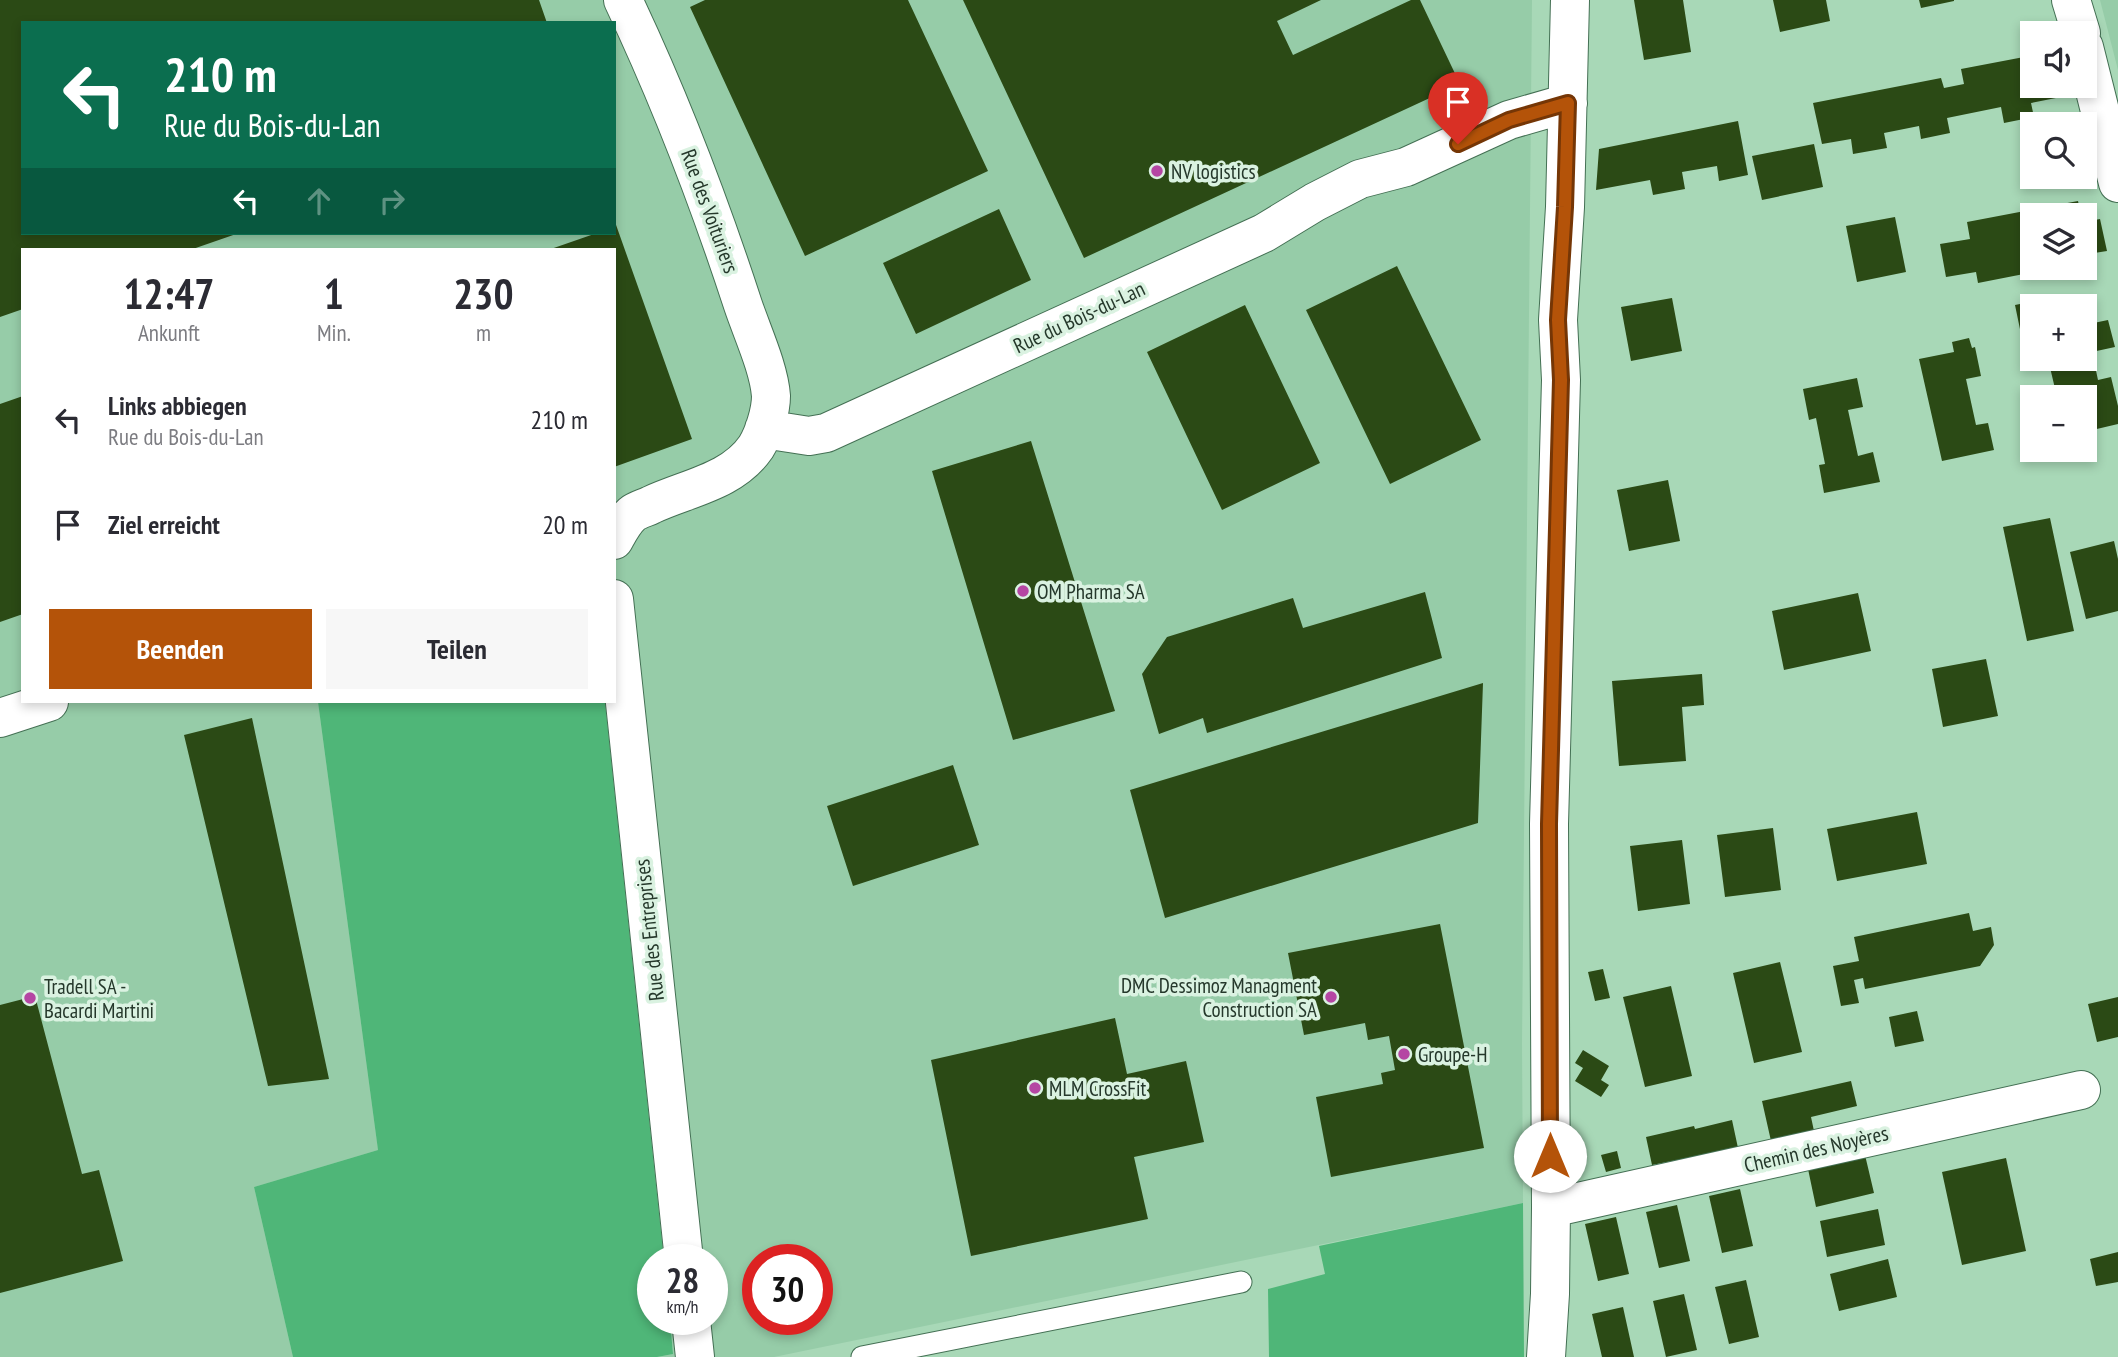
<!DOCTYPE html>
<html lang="de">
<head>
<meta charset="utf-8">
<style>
  :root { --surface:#fff; --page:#f7f7f7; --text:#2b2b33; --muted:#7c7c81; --accent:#b45309 }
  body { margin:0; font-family:"PT Sans Narrow",sans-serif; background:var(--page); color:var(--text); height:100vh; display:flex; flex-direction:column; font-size:26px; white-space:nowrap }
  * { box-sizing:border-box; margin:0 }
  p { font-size:23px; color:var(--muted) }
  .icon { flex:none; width:38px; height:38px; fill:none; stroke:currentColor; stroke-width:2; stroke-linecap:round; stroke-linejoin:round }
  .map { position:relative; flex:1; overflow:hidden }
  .side { position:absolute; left:21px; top:248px; width:595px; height:455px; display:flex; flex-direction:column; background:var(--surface); border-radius:0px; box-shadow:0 4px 10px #0003 }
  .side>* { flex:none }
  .guide { position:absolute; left:21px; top:21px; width:595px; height:214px; border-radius:0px; box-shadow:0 4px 10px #0003; background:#0b6e4f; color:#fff; overflow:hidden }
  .buttons { position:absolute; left:2020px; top:21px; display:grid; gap:14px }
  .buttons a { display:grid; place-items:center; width:77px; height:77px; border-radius:0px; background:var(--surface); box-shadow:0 4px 10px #0003; font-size:35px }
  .speed { position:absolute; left:637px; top:1244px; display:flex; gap:14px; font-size:35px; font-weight:700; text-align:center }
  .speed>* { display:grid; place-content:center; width:91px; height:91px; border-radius:50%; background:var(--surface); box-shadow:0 4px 10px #0003; line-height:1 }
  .speed small { font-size:18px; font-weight:400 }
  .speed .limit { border:10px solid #d22; background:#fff; color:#111 }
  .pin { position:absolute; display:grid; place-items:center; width:60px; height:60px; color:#fff; margin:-72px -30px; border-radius:50% 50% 50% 0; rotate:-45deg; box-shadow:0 0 7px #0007 }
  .pin .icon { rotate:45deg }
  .me { position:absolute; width:77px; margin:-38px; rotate:0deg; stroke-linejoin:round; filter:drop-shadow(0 0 5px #0008) }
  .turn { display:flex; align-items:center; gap:24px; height:147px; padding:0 28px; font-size:32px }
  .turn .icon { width:91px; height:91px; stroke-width:2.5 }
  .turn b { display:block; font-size:49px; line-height:60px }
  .lanes { display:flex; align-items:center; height:66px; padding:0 28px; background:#0003; justify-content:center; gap:35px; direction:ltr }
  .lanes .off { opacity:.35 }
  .eta { display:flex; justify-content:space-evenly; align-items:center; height:119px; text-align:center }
  .eta b { font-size:42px; font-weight:600; line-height:49px }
  .primary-button { display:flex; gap:14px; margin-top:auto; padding:14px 28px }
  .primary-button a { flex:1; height:80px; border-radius:0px; background:var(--accent); color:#fff; font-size:28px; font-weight:600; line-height:80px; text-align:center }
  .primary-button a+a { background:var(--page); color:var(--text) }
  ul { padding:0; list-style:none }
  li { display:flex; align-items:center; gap:21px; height:105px; padding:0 28px }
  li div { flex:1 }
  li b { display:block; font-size:26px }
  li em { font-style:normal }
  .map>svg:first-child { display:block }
  .built { fill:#96cca8; fill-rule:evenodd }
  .green { fill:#4fb678 }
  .building { fill:#2b4a15 }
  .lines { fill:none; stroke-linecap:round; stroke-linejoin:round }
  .lane-casing { stroke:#447054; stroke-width:23 }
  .street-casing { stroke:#447054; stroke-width:40 }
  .lane { stroke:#fff; stroke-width:21 }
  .street { stroke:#fff; stroke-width:38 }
  .route-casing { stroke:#753606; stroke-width:18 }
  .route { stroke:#b45309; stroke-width:12 }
  .poi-dot { fill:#b546a3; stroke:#daf2e1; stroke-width:2.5 }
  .labels { text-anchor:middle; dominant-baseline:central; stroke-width:7; stroke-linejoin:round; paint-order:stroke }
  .poi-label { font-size:21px; fill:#25382b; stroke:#daf2e1; text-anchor:start }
  .street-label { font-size:21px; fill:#25382b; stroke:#daf2e1 }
</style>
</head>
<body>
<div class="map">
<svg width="2118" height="1357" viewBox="0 0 2118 1357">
  <rect width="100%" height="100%" fill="#a8d8b7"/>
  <path class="built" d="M0,0h1532l-10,1044 1,159 -749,154h-117l16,-3 -3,-34h42v-60h-48l-59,-558h9v-452h-591v452h295l60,448 -124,37 39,170h-293zM23,23h591v210h-591zM758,1260h59v60h-59z
    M2100,0h18v70z"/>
  <path class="green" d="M318,702h287l59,558h-11v60h17l3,34 -16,3h-364l-39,-170 124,-37z
    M1523,1203l1,154h-255l-1,-68 57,-15 -6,-28z"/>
  <path class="building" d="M0,0h539l8,23h-524v210h216l-49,17h-167v59l-23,8z
    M705,0h203l80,171 -183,85 -115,-249z
    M963,0h358l-44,21 16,34 118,-55h9l40,84 -376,174z
    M1634,0h49l8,52 -47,8z
    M1773,0h53l4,21 -50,11z
    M1919,0h35v1l-33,7z
    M2024,57l2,10 6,-2v21h32l2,10 -35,7 3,14 -30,6 -3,-16 -54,11 3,15 -29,6 -2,-13 -35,7 3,15 -34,6 -2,-15 -29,5 -9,-41 128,-25 3,10 20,-4 -3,-15z
    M1738,121l10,54 -29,6 -2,-15 -35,6 3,17 -32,6 -3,-15 -54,10 3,-41z
    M1814,144l9,43 -61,13 -10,-44z
    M2078,201l3,14h-49v53l18,1 -72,14 -2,-11 -30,5 -6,-33 30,-5 -3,-17z
    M999,209l32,71 -115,54 -33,-71z
    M1895,217l11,55 -49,10 -11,-56z
    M2100,219l7,32 -19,3 2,8 -6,1v-41z
    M615,222l77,217 -78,28v-217h-66l49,-17h17z
    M1397,266l84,174 -91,44 -84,-174z
    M1672,298l10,53 -51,10 -10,-54z
    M2030,302l2,31 -11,1 -6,-29z
    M1245,305l75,158 -98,47 -75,-158z
    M2108,320l7,27 -23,5 6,28 13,-3 7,29v18l-34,8v-35h-27l-9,-38h36v-34z
    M1969,338l3,10 3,-1 6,29 -15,3 10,46 12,-2 6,27 -52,11 -23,-102 35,-7 -2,-10z
    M1857,378l6,29 -15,3 10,46 15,-4 7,30 -56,11 -5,-28 6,-1 -9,-46 -7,2 -6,-31z
    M23,396v218l-23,8v-218z
    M1031,441l84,270 -102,29 -81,-269z
    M1668,480l12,61 -51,10 -12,-61z
    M2050,518l24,113 -47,10 -24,-114z
    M2114,541l4,18v52l-32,8 -16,-67z
    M1425,592l17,66 -235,75 -4,-15 -44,16 -17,-60 25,-37 126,-39 10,30z
    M1858,593l13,58 -87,19 -12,-59z
    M1986,659l12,57 -55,11 -11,-58z
    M1702,674l2,31 -22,2 4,54 -67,5 -7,-85z
    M1483,683l-5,140 -313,95 -35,-128z
    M252,718l77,361 -61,7 -84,-351z
    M953,765l26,80 -126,41 -26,-80z
    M1917,812l10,52 -90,17 -10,-52z
    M1773,828l8,62 -56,7 -8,-62z
    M1682,840l8,64 -52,7 -8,-65z
    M1969,913l4,18 18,-4 3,18 -14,21 -115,23 -2,-11 -9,2 5,23 -18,3 -8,-40 26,-5 -5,-24z
    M1440,924l44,224 -153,29 -15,-80 67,-13 -2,-11 14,-3 -6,-34 -21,4 -3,-17 -61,12 -16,-82z
    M1780,962l22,90 -48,11 -21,-90z
    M1603,969l7,29 -15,3 -7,-29z
    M1671,986l21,90 -47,11 -22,-90z
    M35,996l47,178 17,-4 24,91 -123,32v-288z
    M2118,997v40l-21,5 -9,-38z
    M1917,1011l7,30 -29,6 -6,-30z
    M1115,1018l12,56 59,-13 18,81 -70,15 14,62 -177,37 -40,-196z
    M1583,1050l26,16 -8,14 8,5 -8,12 -26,-16 8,-13 -8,-5z
    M1851,1081l6,25 -46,11 3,14 -43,10 -9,-40z
    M1732,1120l6,28 -86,17 -6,-28 48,-11 1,3z
    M1617,1151l4,17 -15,4 -5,-17z
    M1865,1155l9,38 -58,14 -8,-38z
    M2006,1158l20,93 -64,14 -20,-93z
    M1740,1189l13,57 -31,7 -13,-57z
    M1677,1205l13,56 -31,7 -13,-56z
    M1878,1209l7,36 -58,12 -7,-36z
    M1616,1217l13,57 -31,7 -13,-57z
    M2118,1252v30l-22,4 -6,-27z
    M1888,1259l9,38 -58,14 -9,-37z
    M1746,1280l13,57 -30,7 -14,-57z
    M1684,1294l13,56 -31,7 -13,-56z
    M1623,1307l11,50h-32l-10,-43z"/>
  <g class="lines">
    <defs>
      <path id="lane" d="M862,1357l379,-75"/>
      <path id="street" d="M2071,0l10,33
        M2084,47l34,136
        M764,429l45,7 17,-3 438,-200 51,-31 45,-23 46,-12 103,-47 59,-17
        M614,540c5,-9 10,-19 18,-26 5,-4 13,-6 19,-9 36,-17 81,-23 105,-58 8,-13 15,-36 15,-51 -2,-28 -19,-64 -28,-91 -34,-104 -73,-206 -120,-305
        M614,599l70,661
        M0,718l49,-16
        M1551,1208l530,-118
        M691,1320l4,37
        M1546,1357l4,-63 1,-86 -2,-384 12,-444 -3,-60 7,-113 5,-207"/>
    </defs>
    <use href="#lane" class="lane-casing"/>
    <use href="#street" class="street-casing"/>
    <use href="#lane" class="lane"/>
    <use href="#street" class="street"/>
  </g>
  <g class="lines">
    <defs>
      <path id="route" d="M1458,144l51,-24 59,-17 -3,104 -7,113 3,60 -12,444 1,332"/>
    </defs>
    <use href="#route" class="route-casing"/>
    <use href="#route" class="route"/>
  </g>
  <g class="poi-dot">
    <circle cx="1157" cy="171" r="7"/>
    <circle cx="1023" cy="591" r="7"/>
    <circle cx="1331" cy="997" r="7"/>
    <circle cx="30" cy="998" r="7"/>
    <circle cx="1404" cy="1054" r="7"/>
    <circle cx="1035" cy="1088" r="7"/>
  </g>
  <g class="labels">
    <g class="poi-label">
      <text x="1171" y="171">NV logistics</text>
      <text x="1037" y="591">OM Pharma SA</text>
      <text x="1317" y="985" text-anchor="end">DMC Dessimoz Managment<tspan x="1317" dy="24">Construction SA</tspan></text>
      <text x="44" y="986">Tradell SA -<tspan x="44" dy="24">Bacardi Martini</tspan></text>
      <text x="1418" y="1054">Groupe-H</text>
      <text x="1049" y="1088">MLM CrossFit</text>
    </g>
    <g class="street-label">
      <text transform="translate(710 211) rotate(70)">Rue des Voituriers</text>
      <text transform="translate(1079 317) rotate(-25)">Rue du Bois-du-Lan</text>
      <text transform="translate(649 930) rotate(-96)">Rue des Entreprises</text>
      <text transform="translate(1816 1149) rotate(-13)">Chemin des Noyères</text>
    </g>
  </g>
</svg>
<div class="buttons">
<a><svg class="icon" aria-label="sound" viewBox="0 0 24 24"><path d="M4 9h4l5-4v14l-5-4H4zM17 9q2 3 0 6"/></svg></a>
<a><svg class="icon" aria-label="search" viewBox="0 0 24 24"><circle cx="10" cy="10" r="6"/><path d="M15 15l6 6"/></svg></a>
<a><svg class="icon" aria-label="layers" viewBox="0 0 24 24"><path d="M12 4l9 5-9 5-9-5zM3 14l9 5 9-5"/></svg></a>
<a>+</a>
<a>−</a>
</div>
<div class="speed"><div>28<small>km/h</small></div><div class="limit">30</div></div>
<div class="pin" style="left:1458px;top:144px;background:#d93025"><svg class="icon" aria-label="arrive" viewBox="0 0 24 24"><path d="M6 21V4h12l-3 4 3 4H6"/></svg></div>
<svg class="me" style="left:1550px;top:1156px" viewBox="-20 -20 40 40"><circle r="19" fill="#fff"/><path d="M0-13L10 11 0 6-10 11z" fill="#b45309"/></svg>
<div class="guide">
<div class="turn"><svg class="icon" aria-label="left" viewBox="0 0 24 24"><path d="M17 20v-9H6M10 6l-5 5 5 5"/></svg><div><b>210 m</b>Rue du Bois-du-Lan</div></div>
<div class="lanes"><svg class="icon" aria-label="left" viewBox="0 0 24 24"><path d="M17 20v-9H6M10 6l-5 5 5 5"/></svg><svg class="icon off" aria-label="ahead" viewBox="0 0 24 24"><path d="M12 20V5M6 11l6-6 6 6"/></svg><svg class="icon off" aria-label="right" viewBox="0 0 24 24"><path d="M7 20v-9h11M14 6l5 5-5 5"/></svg></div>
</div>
<section class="side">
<div class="eta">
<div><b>12:47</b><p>Ankunft</p></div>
<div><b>1</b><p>Min.</p></div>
<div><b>230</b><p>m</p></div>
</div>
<ul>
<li><svg class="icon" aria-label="left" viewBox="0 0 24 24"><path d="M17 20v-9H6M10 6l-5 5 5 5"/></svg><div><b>Links abbiegen</b><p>Rue du Bois-du-Lan</p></div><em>210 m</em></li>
<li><svg class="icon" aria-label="arrive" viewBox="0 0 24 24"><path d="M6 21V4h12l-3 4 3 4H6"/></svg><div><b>Ziel erreicht</b></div><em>20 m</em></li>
</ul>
<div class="primary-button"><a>Beenden</a><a>Teilen</a></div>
</section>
</div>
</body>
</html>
